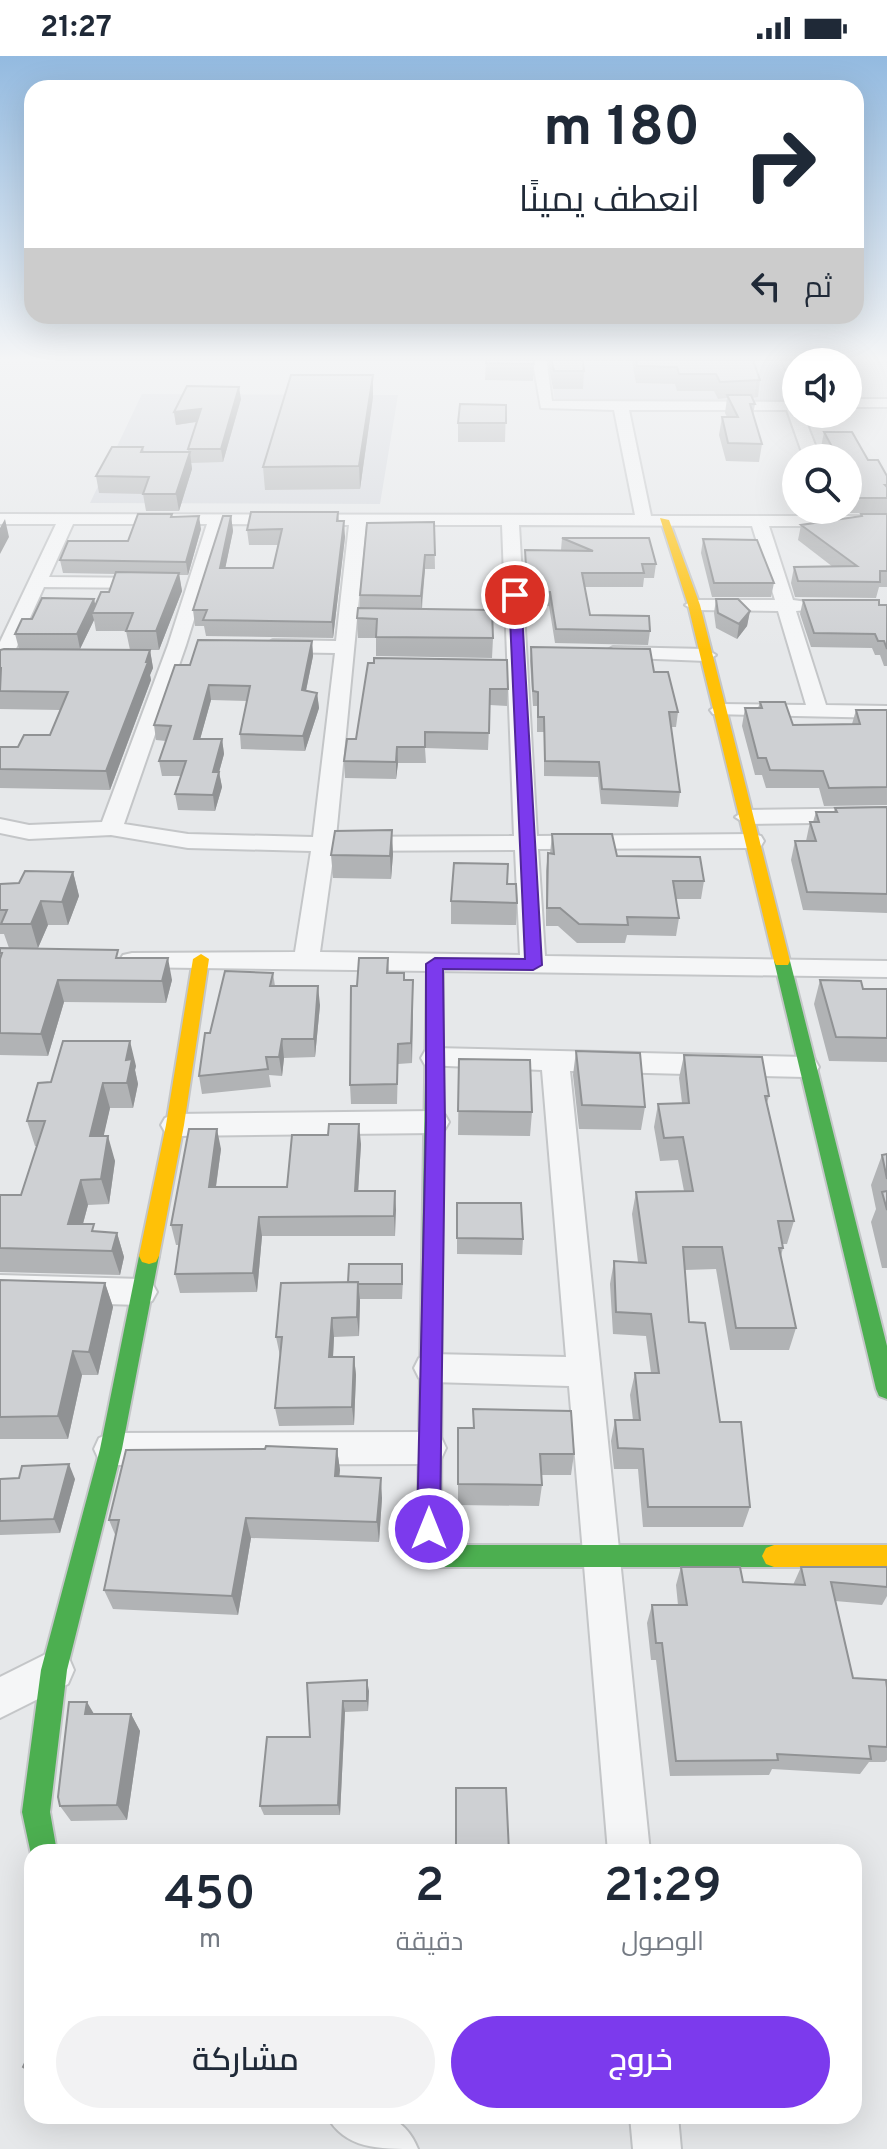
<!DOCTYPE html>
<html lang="ar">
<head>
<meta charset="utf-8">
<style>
  :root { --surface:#fff; --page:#f2f2f3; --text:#1f2937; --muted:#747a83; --accent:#7c3aed }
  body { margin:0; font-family:Overpass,Cairo,sans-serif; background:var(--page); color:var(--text); direction:rtl; height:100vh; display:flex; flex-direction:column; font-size:30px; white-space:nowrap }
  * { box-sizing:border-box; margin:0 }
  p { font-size:26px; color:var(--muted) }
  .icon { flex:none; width:44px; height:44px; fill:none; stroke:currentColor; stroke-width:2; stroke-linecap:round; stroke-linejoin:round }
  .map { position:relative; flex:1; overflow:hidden; direction:ltr }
  .drawer { position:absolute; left:24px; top:1788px; width:838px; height:280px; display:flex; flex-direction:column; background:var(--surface); border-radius:24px; box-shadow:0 8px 32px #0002; direction:rtl }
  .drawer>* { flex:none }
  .banner { position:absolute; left:24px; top:24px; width:840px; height:244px; border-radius:24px; box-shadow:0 8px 32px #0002; direction:rtl; background:#fff; color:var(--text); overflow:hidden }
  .fabs { position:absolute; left:782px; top:292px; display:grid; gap:16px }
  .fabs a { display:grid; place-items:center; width:80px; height:80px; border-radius:50%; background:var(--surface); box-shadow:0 8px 32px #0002; font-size:40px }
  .pin { position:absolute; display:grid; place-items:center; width:68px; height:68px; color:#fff; margin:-34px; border:4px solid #fff; border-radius:50%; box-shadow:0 2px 8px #0007 }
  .me { position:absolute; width:88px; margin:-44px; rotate:0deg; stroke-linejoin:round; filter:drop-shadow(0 0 6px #0008) }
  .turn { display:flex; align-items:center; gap:28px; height:168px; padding:0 32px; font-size:36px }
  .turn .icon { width:104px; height:104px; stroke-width:2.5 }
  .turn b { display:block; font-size:56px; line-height:68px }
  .then { display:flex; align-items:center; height:76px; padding:0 32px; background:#0003; gap:16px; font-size:30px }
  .eta { display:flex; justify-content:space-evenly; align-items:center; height:136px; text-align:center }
  .eta b { font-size:48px; font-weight:600; line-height:56px }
  .button { display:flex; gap:16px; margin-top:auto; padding:16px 32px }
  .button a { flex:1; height:92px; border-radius:48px; background:var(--accent); color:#fff; font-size:32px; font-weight:600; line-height:92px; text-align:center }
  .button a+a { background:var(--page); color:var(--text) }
  .status { display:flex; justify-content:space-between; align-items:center; height:56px; padding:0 40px; background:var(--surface); direction:ltr }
  .status svg { height:22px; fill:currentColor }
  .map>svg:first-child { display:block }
  .built { fill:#d4d7dd }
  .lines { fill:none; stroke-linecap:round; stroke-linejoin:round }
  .street-casing { stroke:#c4c6c8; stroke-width:4 }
  .fast-casing { stroke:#c4c6c8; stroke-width:4 }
  .slow-casing { stroke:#c4c6c8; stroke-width:4 }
  .street { fill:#f5f6f7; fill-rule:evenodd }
  .fast { fill:#4caf50; fill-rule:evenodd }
  .slow { fill:#ffc107; fill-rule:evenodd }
  .wall { fill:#b1b3b5; fill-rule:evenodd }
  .shaded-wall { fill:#909294 }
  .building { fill:#ced0d3; stroke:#909294; stroke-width:2 }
  .route { fill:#7c3aed; stroke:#51269a; stroke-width:2 }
</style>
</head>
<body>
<div class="status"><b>21:27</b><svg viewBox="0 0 49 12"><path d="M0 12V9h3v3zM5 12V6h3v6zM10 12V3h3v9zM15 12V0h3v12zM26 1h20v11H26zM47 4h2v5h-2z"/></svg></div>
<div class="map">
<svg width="887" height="2093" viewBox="0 0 887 2093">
  <rect width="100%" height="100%" fill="#e6e8ea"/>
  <path class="built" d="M549,301h225l18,36 -8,7 -15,3 -214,-1z
    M142,338l256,1 -18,109 -290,-1z"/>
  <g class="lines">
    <defs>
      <path id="street" d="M532,301h14l6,44 244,1v12h7l17,44h-16l-17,-48h-158l22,106h236v10h-118l24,74 14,2 3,4 -3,4 -11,1 30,94 61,1v12l-174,-4 -3,-4 10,-6 86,1 -28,-94 -84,-1 -9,-5 9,-5h81l-23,-74 -233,-1 18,311 216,-2 8,2 3,5 -3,5 -8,2 -215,1 7,107 342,5v16l-764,-10 -4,-6 4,-6 9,-2 163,-1 16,-101 -123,-3 -77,-13 -82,4 -29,-6v-14l29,6 73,-3 66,-177 39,-121h-134l-24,53 100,1 9,5 -9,5 -105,-1 -34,75 -10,6v-26l56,-118h-56v-10l635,1 -21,-105 -73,-2zM224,468l125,1 -13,116 -63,-1 -9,6 9,6 62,1 -22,184 -125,-3 -64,-10 62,-179zM366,469h136l12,311 -178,1zM515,794l5,105 -200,-3 14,-101z
        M780,301h13l3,23 -5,-1z
        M848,343h39v8h-39z
        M613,591l93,2 10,6 -10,6 -100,-4 -3,-4z
        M887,752v14l-141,2 -11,-7 11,-7z
        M435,992l370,9 10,3 4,7 -4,7 -10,3 -235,-6 80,781h-42l-39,-466 -138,-4 -12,-4 -5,-10 5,-10 12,-4 135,3 -24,-287 -117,-5 -4,-7 4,-7z
        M435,1055l10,4 4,7 -4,7 -10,4 -260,3 -10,-4 -4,-7 4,-7 10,-4z
        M0,1219l141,4 11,4 5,9 -5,9 -11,4 -141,-4z
        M429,1376l12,5 5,11 -5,11 -12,5 -318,1 -12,-5 -5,-11 5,-11 12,-5z
        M54,1594l14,6 6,14 -6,14 -68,34v-41z
        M327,2060c41,0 73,-11 91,33 -40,0 -73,0 -91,-33z
        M630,2060h48l3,33h-48z"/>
      <path id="fast" d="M782,900l8,5 97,385v53l-8,-3 -3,-7 -102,-428z
        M435,903l8,5 -2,581h333l8,3 4,8 -4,8 -8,3h-345l-8,-3 -4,-8 10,-592z
        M149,1192l7,2 3,6 -37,193 -55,221 -17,142 7,40h-25v7l-10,-47 19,-142 59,-221 39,-193 3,-6z"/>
      <path id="slow" d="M660,462l9,2 31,85 90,356 -2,4h-12l-2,-4 -86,-356z
        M201,898l8,5 -25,166 -25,131 -3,6 -7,2 -7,-2 -3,-6 27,-131 27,-166z
        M774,1489h113v22h-113l-8,-3 -4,-8 4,-8z"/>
    </defs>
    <use href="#street" class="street-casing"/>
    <use href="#fast" class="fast-casing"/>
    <use href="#slow" class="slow-casing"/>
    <use href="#street" class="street"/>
    <use href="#fast" class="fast"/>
    <use href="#slow" class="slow"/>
  </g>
  <path class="wall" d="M486,301l48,7 -1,17 -48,-1z
    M547,301h35l2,14 -1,18h-30z
    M631,301h121l8,23 -2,17 -6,1 3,6 -2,11 9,29 -3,18 -33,-1 -7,-26 3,-18h5l-2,-4 2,-15 -9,1 -4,-8h-37l-2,-7 -39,-1z
    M373,319v22l-13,92 -95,1 -2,-23z
    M241,343l-18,63 -32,1 1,6 -13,42h-33l-3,-17 -44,-1 -3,-17 47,-29 1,5h44v-3l8,-27 -20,3 -2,-13z
    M506,349l-1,37h-47v-19z
    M824,376l44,28 19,16v37h-37l-2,-4v-51h-21l-6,-11z
    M338,456l1,9 6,16 -12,101 -127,-2 -2,-10h-9l-2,-16 38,-94 2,15 -8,37h48l5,-23h-29l-2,-15z
    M861,458h26v73h-8l-3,11 -81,-1 -4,-14 3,-16h39l-35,-27 3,-15 59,-8z
    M172,461l29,12 -13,46h-9l3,16 -23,59h-9l3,18 -3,7 1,5 -41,110 -110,-2v-41h18l32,-12 10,-25 -60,-1v-59l19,-1 -4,-15 17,-15 62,-20 1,7 14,-14 7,-18 -53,-1 -3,-13 68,-19zM94,564l2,11h30l4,19 -50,-1z
    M434,466l1,47h-10l-3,40 71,29 -1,20 -116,-2v-18h-18l-1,-20 3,-10v-13z
    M562,482l94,26 -2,14h-10l-1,9h-58l5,28 60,16 -2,14 -93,-2 -6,-37h-16l-1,-9h-5l-2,-33v-14h36z
    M703,483l71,44 -3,14h-59l-11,-44z
    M716,543l34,12 -3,15 -10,13 -21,-11 -2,-15z
    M803,544l84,5v61h-3l-4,-11h-5l-3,-7 -61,-1 -11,-33z
    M312,585l1,15 -7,35 11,2 2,15 -14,43 -64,-2 -1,-15 7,-33 -36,-1 -11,39h22l2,15 -5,18 3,15 -7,24 -37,-1 -3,-16 6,-18h-19l-3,-15 7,-20 -10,-1 -2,-15 36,-60z
    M531,591l123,25 24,40 -2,15h-5l9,65 -2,15 -77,-3 -3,-27 -54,-1v-44h-7v-26h-4l-3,-45z
    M368,607l140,26 -1,17 -17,-1 -2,45 -63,-2 1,15h-28l-2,16 -51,-1 -1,-17 12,-22z
    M760,646l33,23 59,-1 4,-14h31v95l-63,1 -5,-18h-53l-4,-13h-7l-13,-49 3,-18h13z
    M887,751v106l-84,-3 -12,-50 4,-19h11l4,-19h3l3,-10h18l1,-4z
    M552,778l65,22 87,25 -3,18h-25l3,19 -3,18 -49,-1 -2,8h-48l-19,-17h-12v-55l2,-18 2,1z
    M393,798l-2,25 -58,-1 -2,-23z
    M73,816l6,24 -11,29h-20l-10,23h-29l-5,-14h-4v-51h19z
    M507,828l10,19 -1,22 -65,-1v-23z
    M0,892l120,10 52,22 -6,23 -102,-1 -16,54 -48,-1z
    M388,902l1,15 16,7h8l-1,83 -14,1 -1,40h-46l-1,-19 7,-99z
    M273,917l2,13 45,19 -5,52 -31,1 -2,18 -13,-1 2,12 -69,7 -3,-18 11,-43z
    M820,924l43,9h24v73l-58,-1 -15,-57z
    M576,995l69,56 -4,23 -62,-1 -6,-54z
    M684,999l85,41 -2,7 27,118 -7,23h-5l1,4 -2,8 15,72 -7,22h-59l-14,-81 -31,1 4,52 31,100 30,85 -7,20h-100l-5,-58h-24l-3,-28 4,-21h18l-3,-25 5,-22h16l-5,-37 -33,-2 -3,-50 4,-23 24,1 -6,-48 4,-22 48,-1 -6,-31 -18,1 -6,-34 4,-23 24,-1 -3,-25z
    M459,1003l73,53 -2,24 -72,-1z
    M136,1010l-1,4 3,14 -5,24h-23l-7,28 12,25 -6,43 -21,1 -5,19 13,8 21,1 7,24 -4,18 -120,-3v-77h21l16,-49h-2l-8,-25 24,-39z
    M361,1088l-3,47h37v45h-133l-5,56 -77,1 -5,-19 5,-29h-4l-5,-20 50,-76 -5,38h71z
    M887,1098v114h-5l-11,-46 5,-13 -5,-24 11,-30z
    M457,1147l66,36 -1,16 -65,-1z
    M0,1224l105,3 8,24 -15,68h-16l-14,64h-68z
    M403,1224l-1,19h-42l-1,37 -25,1 -1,20h21l2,18 -2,50 -75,1 -4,-18 5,-52 -4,-19 72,-55z
    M473,1353l101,45 -3,21h-30l1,10 -3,21 -81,-1v-77h15z
    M337,1393l3,21 -1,6 43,22 -3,44 -128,-4 -13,77 -125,-6 -9,-19 12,-53 -7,-17z
    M0,1423h75l-15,54 -60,2z
    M681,1511l62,15 50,3 8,-18h86v29l-5,9 -47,-4 18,77 34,69v13l-2,2h-16l-9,12 -88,-5 -3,6 -99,1 -14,-116h-5l-4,-37 5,-18h26l-2,-20z
    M307,1627l62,8 -1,20 -23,1 -5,103h-76l-4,-9 50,-69z
    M94,1658h37l9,17 -13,89 -56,1 -11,-15z"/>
  <path class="shaded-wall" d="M373,319v22l-13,92 -1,-23z
    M239,331l2,12 -18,63 -2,-13z
    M201,353l1,12 -26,4 -2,-13z
    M190,396l2,17 -13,42 -3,-17z
    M199,460l2,13 -13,46 -2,-13z
    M231,460l2,15 -11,53 -2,-16z
    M5,463l4,18 -9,17v-26z
    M344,465l1,16 -12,101 -1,-16z
    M425,499v14l-4,41v-14z
    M179,517l3,18 -23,59 -3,-19z
    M94,543l3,14h-5l2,7 -14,29 -3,-15z
    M750,555l-3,15 -10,13 2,-15z
    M312,585l1,15 -10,49 -1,-15z
    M150,594l3,18 -3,7 1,5 -41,110 -4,-19z
    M209,629l2,15 -15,54 -2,-15z
    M317,637l2,15 -14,43 -2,-15z
    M222,683l2,15 -9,33 -2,-15z
    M397,691l1,16 -2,16v-17z
    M219,716l3,15 -7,24 -2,-16z
    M392,774l1,24 -2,25 -1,-23z
    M73,816l6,24 -11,29 -6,-23z
    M41,845l7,24 -10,23 -7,-24z
    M168,902l4,22 -6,23 -4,-22z
    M58,924l6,22 -16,54 -7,-22z
    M413,924v20l-1,63 -1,-20z
    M318,930l2,19 -5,52 -1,-18z
    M282,983l2,19 -2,18 -3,-19z
    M130,985l6,25 -1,4 3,14 -5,24 -6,-25 -1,-23z
    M103,1027l7,25 -12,53 -8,-25z
    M359,1068l2,20 -4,66 -2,-19z
    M217,1073l4,20 -8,58 -4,-20z
    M108,1080l7,25 -6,43 -8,-25z
    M81,1124l7,25 -12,44 -8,-25z
    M395,1135l1,19 -1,26 -1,-20z
    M259,1161l3,19 -5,56 -4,-19z
    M117,1177l7,24 -4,18 -8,-24z
    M358,1226l2,19 -1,35 -2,-19z
    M105,1227l8,24 -15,68 -9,-23z
    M332,1262l2,19 -2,38 -3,-18z
    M73,1295l9,24 -14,64 -10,-23z
    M354,1301l2,18 -2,50 -2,-18z
    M337,1393l3,21 -3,27 -2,-21z
    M69,1408l6,15 -15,54 -6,-14z
    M381,1422l1,20 -3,44 -2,-20z
    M246,1462l5,20 -13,77 -6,-19z
    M367,1624l2,11 -1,20 -1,-10z
    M343,1645l2,11 -5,103 -2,-10z
    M87,1646l10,17 -12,-5z
    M131,1658l9,17 -13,89 -10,-15z"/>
  <path class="building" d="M486,301h47l1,7 -48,-1z
    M551,301h31l2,14h-30z
    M636,301h116l8,23 -40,2 -4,-8h-37l-2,-7 -40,-1z
    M291,319h82l-14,91 -96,1z
    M187,330l52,1 -18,62h-33l13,-40 -27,3z
    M727,339h24l4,9h-5l12,40 -34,-1 -6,-26h16z
    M460,348l46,1v18h-48z
    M824,376h28l16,28h10l9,16v9h-2l2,2v11h-34l-5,-10v-30h-10z
    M112,391h31l-2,5h49l-14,42h-33l6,-17 -53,-1z
    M251,456h87l-1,9h7l-12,101 -129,-2 4,-10h-14l30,-94h8l-11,52h53l9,-39 -35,1z
    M138,458h34l-1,3 28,-1 -13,46 -126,-2 8,-19h60z
    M861,458h26v57h-7v11l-82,-1 -4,-14 63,-1 -56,-41 61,-9z
    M434,466l1,33h-10l-4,41 -61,-1 7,-72z
    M562,482h87l7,26h-14l2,9h-62l8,42 59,1 1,15 -94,-2 -6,-37 -16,-1 -1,-8h-6l-2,-33 68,1z
    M703,483l54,1 17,43h-60z
    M116,516l63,1 -23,58h-30l7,-18h-41l9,-21h8z
    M42,542l52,1 -17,35h-62l7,-15h10z
    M716,543h22l12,12 -11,13 -21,-11z
    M803,544h76v5h8v44l-3,-8h-6l-3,-7 -61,-1z
    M358,552l134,2 1,28 -117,-1 1,-18 -20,-1z
    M198,584l114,1 -10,49 15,3 -14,43 -63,-2 10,-48 -41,-1 -15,54h28l-9,33h6l-6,23 -38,-1 11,-33h-27l12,-35 -17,-1 21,-60h15z
    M531,591l119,2 4,23h14l10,40h-9l11,80 -78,-3 -3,-27 -54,-1 -1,-44h-6v-25l-5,-1z
    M4,593l146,1 -4,12h2l-42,109 -106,-2v-22h18l6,-12h26l18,-43 -68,-1 1,-23h-1v-18z
    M374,602l133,2 1,29h-18l-1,44 -64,-1v15h-28l-1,15 -52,-1 3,-22h9l12,-76h6z
    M760,646h25l8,23 67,-1 -4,-14h31v77l-58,1 -6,-17 -53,-1 -4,-12h-8l-13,-50h17z
    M887,751v87l-80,-2 -12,-51h21l-6,-19h9l-3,-10h21l-2,-4z
    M392,774l-2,26 -59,-1 4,-24z
    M552,778h60l5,22 83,1 4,24h-31l6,37 -52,-1 1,8 -49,-1 -19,-16h-13l1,-55 6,1z
    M454,807l54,1 -1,20h9l1,19 -66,-2z
    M25,815l48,1 -11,30 -21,-1 -10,23h-30l6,-14h-7v-26l19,-1z
    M0,892l118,2 -2,8h52l-6,23 -104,-1 -17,54 -41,-1v-74l2,-6h-2z
    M359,902h29l-1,15h17v7h9l-2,63 -13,1 -1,40 -47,1 1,-99h6z
    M225,915l48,2 -3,13h48l-4,53h-32l-3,18h-13l2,12 -69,7 6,-43h5z
    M820,924l41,1 2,8h24v49l-51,-1z
    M63,985h67l-4,19 6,-1 -5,24h-24l-13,53h18l-7,43 -20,1 -13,44h26l-2,7 25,2 -5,18 -112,-3v-53h21l24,-74h-18l11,-38 13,-1z
    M576,995l64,2 5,54 -63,-2z
    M684,999l78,2 7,39h-4l29,125h-16l5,27h-4l17,80h-60l-14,-81h-39l6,75 16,1 15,99h21l9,85h-102l-5,-58 -25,-1 -3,-28h25l-5,-47h24l-8,-59 -35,-2 -2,-51 32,2 -10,-71 57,-1 -10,-54 -19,1 -6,-34 31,-1z
    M459,1003l71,1 2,52 -74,-1z
    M329,1068h30l-4,67h40l-1,25 -135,1 -6,56 -78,1 7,-49h-11l18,-96h28l-8,58h78l5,-52h36z
    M887,1098v25l-5,-24z
    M887,1135v19l-5,-18z
    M457,1147h64l2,36 -66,-1z
    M349,1208h53v20h-44v-2h-10z
    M0,1224l105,3 -16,69 -16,-1 -15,65 -58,1z
    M358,1226l-1,35 -25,1 -3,39h25l-2,50 -77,1 7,-71h-6l5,-54z
    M473,1353l98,2 3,43h-34l2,31 -84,-1v-56h16z
    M266,1390l71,3 -2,27 46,2 -4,44 -131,-4 -14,78 -128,-6 15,-70h-10l17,-70 139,-1z
    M69,1408l-15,55 -54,2v-42l19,-1 3,-12z
    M681,1511h59l3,15 62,3 -4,-18h86v20l-56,-5 22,96 33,2 1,8v59l-18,-1 2,13 -94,-5 1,6 -102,1 -14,-118h-6l-4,-38h35z
    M367,1624v21h-24l-5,104 -78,1 7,-69h43l-3,-54z
    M69,1646h18l-2,12h46l-14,91 -57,1 -2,-9z
    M456,1732h50l3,64h-53z
    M32,1993v24l-9,-6z"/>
  <linearGradient id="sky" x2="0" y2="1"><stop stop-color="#93bae0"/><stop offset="0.51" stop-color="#f4f5f6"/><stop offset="1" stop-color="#f4f5f6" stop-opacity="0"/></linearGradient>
  <rect width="887" height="594" fill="url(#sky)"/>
  <path class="route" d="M515,536l6,3 21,370 -9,5 -90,-1 2,153 -5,407 -3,8 -8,3 -9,-3 -3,-8 9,-407v-158l9,-6 90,1 -16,-364z"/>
</svg>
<div class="fabs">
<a><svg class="icon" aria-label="sound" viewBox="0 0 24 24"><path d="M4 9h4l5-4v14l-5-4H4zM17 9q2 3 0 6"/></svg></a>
<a><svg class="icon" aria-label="search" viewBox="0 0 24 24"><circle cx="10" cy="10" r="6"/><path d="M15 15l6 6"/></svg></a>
</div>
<div class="pin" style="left:515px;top:539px;background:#d93025"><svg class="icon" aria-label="arrive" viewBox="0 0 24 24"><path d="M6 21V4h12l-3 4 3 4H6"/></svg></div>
<svg class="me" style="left:429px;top:1473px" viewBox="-20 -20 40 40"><circle r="17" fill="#7c3aed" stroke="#fff" stroke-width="3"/><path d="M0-11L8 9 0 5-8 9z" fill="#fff"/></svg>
<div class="banner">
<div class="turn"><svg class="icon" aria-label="right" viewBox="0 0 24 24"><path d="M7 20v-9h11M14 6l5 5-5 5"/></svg><div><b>180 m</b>انعطف يمينًا</div></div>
<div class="then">ثم<svg class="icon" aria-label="left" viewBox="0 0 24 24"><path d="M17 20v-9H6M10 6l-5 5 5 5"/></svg></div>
</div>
<section class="drawer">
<div class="eta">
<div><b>21:29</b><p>الوصول</p></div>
<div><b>2</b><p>دقيقة</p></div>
<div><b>450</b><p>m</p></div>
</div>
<div class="button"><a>خروج</a><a>مشاركة</a></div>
</section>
</div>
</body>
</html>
